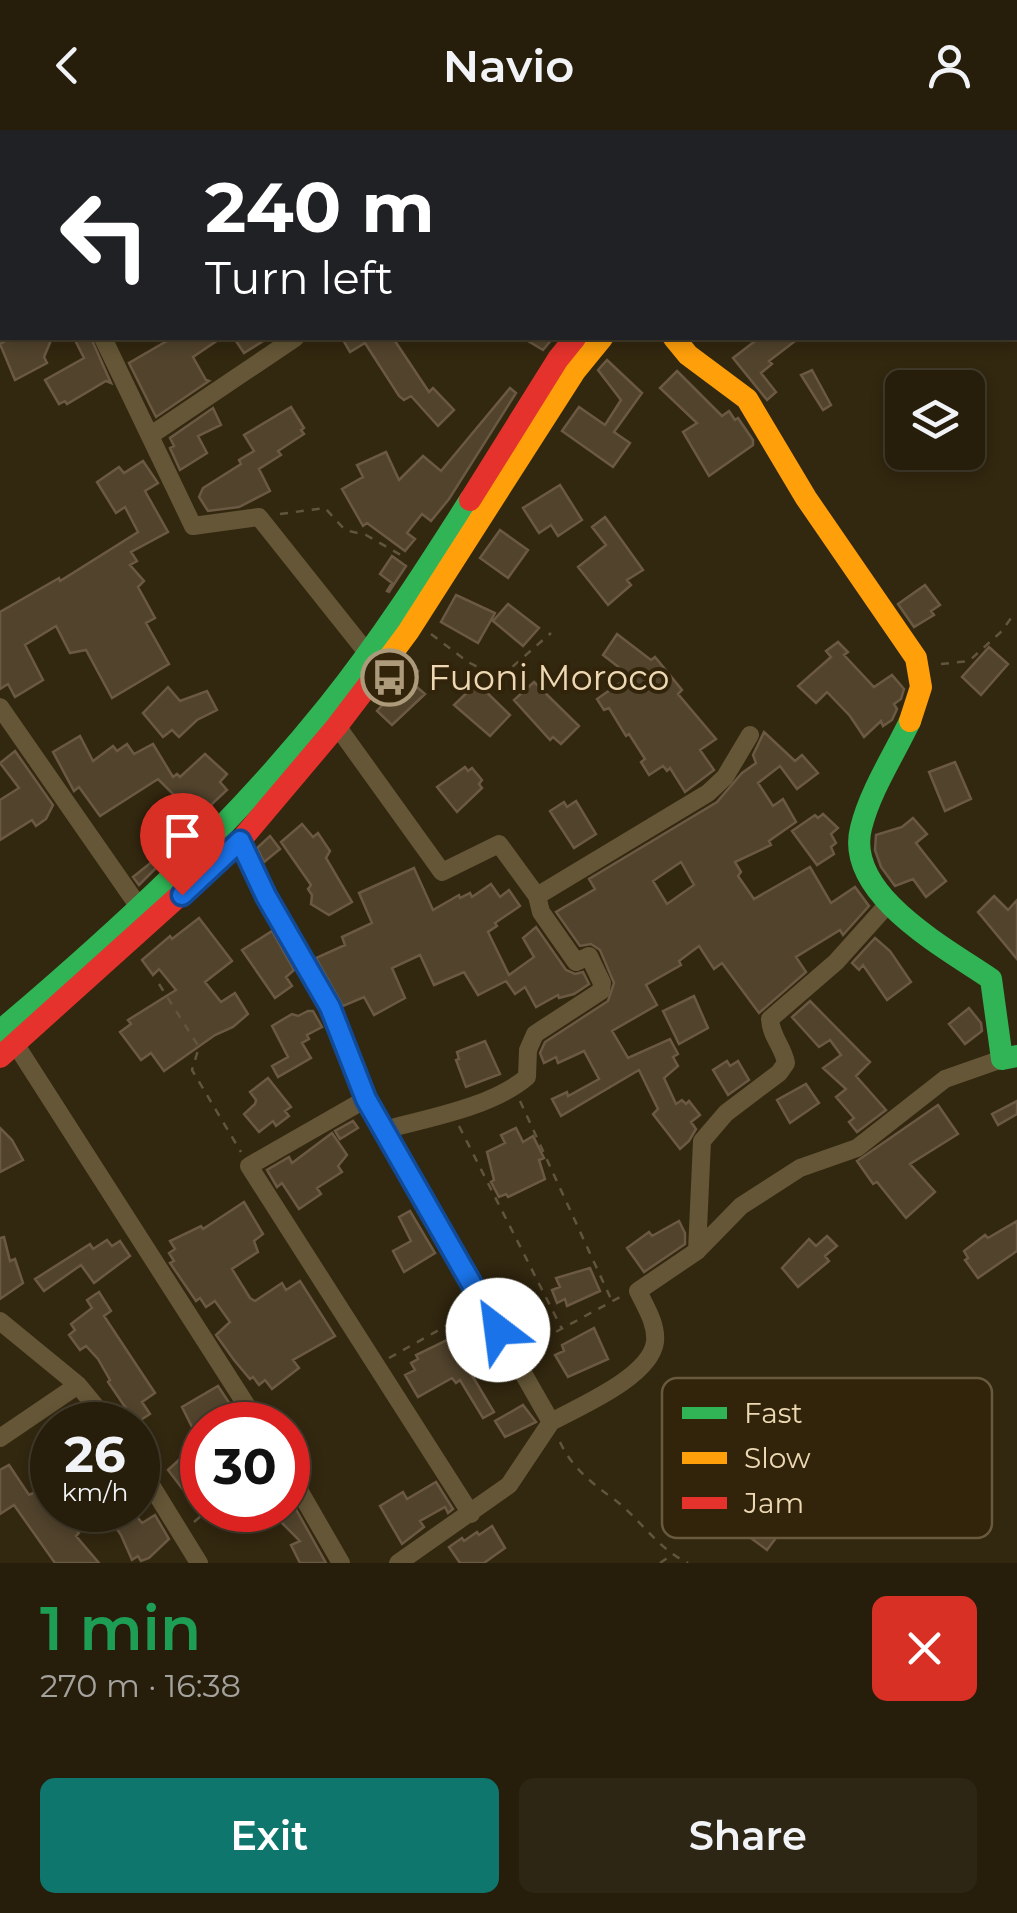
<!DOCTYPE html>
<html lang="en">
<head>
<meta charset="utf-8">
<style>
  :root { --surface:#261d0b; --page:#2e2614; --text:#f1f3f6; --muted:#a4a29d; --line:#423b2c; --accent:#0f766e }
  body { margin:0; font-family:Montserrat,sans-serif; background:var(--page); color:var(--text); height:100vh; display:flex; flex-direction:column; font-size:38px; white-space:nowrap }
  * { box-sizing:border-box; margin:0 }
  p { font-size:32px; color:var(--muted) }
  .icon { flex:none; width:55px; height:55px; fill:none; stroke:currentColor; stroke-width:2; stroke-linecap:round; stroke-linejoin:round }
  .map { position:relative; height:1433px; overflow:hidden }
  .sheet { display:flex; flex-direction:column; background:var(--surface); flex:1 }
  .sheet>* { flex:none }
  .banner { position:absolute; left:0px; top:0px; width:1018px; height:210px; box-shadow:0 5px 15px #0003,0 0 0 2px var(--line); background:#202124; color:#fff; overflow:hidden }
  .fabs { position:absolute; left:885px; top:240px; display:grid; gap:20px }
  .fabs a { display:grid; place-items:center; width:100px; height:100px; border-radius:15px; background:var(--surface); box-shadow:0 5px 15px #0003,0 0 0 2px var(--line); font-size:50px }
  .speed { position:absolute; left:30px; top:1272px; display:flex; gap:20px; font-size:50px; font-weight:700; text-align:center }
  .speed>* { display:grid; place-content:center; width:130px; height:130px; border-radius:50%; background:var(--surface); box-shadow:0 5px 15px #0003,0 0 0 2px var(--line); line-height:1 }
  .speed small { font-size:25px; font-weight:400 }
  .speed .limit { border:15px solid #d22; background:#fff; color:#111 }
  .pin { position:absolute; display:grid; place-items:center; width:85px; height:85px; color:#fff; margin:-102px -42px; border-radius:50% 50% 50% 0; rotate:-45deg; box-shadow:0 0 10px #0007 }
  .pin .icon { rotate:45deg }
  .me { position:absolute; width:110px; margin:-55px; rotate:330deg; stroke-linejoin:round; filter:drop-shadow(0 0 8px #0008) }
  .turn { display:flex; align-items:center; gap:35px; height:210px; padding:0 40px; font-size:45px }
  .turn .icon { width:130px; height:130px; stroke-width:2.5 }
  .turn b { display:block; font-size:70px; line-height:85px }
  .round { display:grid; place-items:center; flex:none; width:105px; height:105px; border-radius:15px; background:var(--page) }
  .overview { display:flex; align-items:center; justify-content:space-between; height:170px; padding:0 40px }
  h1 { font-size:60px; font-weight:600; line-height:75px; color:#1e9e55 }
  .button { display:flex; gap:20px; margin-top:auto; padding:20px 40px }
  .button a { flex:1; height:115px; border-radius:15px; background:var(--accent); color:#fff; font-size:40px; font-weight:600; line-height:115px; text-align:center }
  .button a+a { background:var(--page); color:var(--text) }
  header { display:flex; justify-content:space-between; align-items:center; height:130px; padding:0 40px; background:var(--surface); font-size:45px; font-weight:600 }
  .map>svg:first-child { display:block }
  .building { fill:#51432c; stroke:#6b5943; stroke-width:2.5; fill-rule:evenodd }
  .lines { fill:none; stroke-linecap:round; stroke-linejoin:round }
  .path { stroke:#61563c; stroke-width:2.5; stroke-dasharray:8 8; stroke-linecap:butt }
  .lane { stroke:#645636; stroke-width:9 }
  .street { stroke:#645636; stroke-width:18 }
  .fast { stroke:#30b455; stroke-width:22 }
  .slow { stroke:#ff9f0a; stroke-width:22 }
  .jam { stroke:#e5322d; stroke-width:22 }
  .route-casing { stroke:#114b97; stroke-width:25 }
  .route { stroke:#1a73e8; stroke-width:18 }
  .labels { text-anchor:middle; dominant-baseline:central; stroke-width:8; stroke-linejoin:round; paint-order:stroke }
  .poi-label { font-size:35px; fill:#edd8b3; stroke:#31240b; text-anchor:start }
  .key { fill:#31240b; stroke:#695a3d; stroke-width:2.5 }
  .key-label { font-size:28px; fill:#edd8b3 }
</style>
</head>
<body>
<header><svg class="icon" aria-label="back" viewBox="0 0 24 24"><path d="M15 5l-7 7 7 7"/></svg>Navio<svg class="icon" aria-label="person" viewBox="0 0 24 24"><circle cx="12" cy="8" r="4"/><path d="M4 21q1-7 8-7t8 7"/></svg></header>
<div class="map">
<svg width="1017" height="1433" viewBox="0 0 1017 1433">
  <rect width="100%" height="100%" fill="#32270f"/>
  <path class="building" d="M11,208h41l-8,19 3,6 -32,17 -15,-36z
    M74,208h17l20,45 -5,-2 -39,23 -2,-3 -6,3 -14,-24 39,-22z
    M172,208h49l-28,19 13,23 3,1 -53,36 -27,-54z
    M234,208h34l-24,15z
    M342,208h51l36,54 4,-4 21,22 -16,16 -27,-30 -7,4 -5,-4 -34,-53 -15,9z
    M523,208h30l-10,12z
    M759,208h40l-30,23 3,3 -11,9 15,19 -9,8 -34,-42z
    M607,230l35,33 -28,39 16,11 -17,24 -51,-36 17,-24 26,18 16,-25 -23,-30z
    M812,240l19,35 -8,5 -22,-35z
    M677,241l45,45 7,-5 6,9 3,-2 15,22v5l-44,31 -26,-44 14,-9 -37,-35z
    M510,258l6,5 -67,106 -18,22 -9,-7 -15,19 8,6 -10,12 -38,-28 -4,3 -21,-37 21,-12 -6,-12 29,-13 13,28 24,-24 18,15z
    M291,277l13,21 -3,2 3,4 -26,17 3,4 -22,14 11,22 -31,16 -31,4 -9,-14 4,-9 38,-24 -2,-4 15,-9 -10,-16z
    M213,278l8,17 -23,11 9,17 -27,17 -10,-22 4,-2 -4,-8z
    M143,331l15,22 -13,8 23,41 -37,20 6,9 -7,4 14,16 -6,6 17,31 -9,5 23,41 -57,34 -26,-48 -16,3 -14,-27 -31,19 18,35 -28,17 -7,-13 -8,5v-77l59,-34 1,3 78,-49 -13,-25 -9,6 -19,-31 22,-15 5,6z
    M560,355l22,35 -24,16 -7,-11 -12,8 -16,-25z
    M605,387l38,53 -16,10 4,5 -23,20 -30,-38 28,-22 -14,-18z
    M500,400l28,20 -20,28 -28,-20z
    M392,426l14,10 -17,26 -2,-1 5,-8 -12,-9z
    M925,455l15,20 -9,6 3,4 -20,12 -16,-23z
    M456,465l39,18 -17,30 -37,-21z
    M508,474l31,24 -16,18 -30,-25z
    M617,504l34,26 4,-3 27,33 -4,4 38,45 -16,11 14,20 -29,22 -15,-24 -3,3 -4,-5 -14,9 -8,-13 4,-3 -16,-25 -3,2 -17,-28 -5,2 -7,-11 33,-23 -27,-21z
    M838,512l10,10 -4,3 30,32 18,-12 12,14 -3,10 -7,5 3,5 -5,11 -9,6 -2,-5 -17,16 -14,-21 -23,-24 -11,11 -18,-17 33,-29 -5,-6z
    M989,517l19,17 -27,31 -19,-18z
    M408,532l10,9 -8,10 15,13 -33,31 -15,-14 28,-31 -7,-6z
    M534,552l45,44 -18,18 -8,-7 -3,3 -36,-40z
    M477,553l33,32 -20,21 -36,-31z
    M168,557l12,14 27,-10 10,19 -20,10 -18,17 -7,-7 -9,7 -20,-24z
    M764,602l31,29 7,-6 16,18 -21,16 -17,-23 -22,17 15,23 10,-7 13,23 -27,19 2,4 -36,17 6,10 -3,4 16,23 56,-32 21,36 24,-16 14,19 -26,29 -3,-5 -44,27 10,15 -47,41 -37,-50 -8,6 -15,-23 -20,15 2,4 -35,20 11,20 -45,26 16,27 42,-19 8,15 -5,3 5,9 -14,12 12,26 6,-4 4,4 3,-3 11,14 -9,7 5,7 -7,12 -9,8 -27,-35 5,-5 -19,-39 -78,46 -9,-17 15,-7 1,4 31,-17 -15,-28 -26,12 -2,-6 -12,6 -4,-10 5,-11 63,-41 6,-18 -14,-33 -9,-6 -11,2 -24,-34 39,-23 -6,-10 128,-77 25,-29 14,-10 -3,-8zM681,732l13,23 -27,19 -14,-23z
    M80,606l13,25 20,-15 4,5 10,-7 7,10 19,-10 20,33 4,-3 3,3 25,-23 22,20 -7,8 7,8 -16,15 -34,11 14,17 -52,52 -6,-8 35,-28 -16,-16 31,-29 -25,-25 -58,37 -21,-29 -5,4 -21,-39z
    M15,621l38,54 -7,14 -10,7 -4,-6 -32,20v-40l19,-12 -19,-25z
    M955,632l16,37 -26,12 -16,-39z
    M465,637l3,4 4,-3 10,12 -3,4 3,4 -25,24 -20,-25z
    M576,671l20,33 -22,14 -24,-37 14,-9 3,5z
    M823,684l15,14 -7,6 5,9 -5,4 3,7 -17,11 -25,-34 23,-16 3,3z
    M913,688l14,16 -11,9 30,38 -20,16 -13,-18 -18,7 -14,-19 -6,-17 1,-15 26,-8z
    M302,694l11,13 5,-4 12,18 -4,7 26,44 -23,13 -18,-11 1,-9 -4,-6 3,-4 -30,-43z
    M270,706l10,13 -16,13 -7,-14z
    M414,738l19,42 26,-15 1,3 10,-5 2,4 19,-13 9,13 9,-7 11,16 -25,17 2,3 -9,6 21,43 25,-18 -11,-19 13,-11 30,43 9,4 8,-2 6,12 -15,10 -15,4 -1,-3 -22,12 -11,-20 -10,7 -9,-13 -28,14 -14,-23 -30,13 -14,-30 -28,13 13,30 -31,17 -10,-18 -21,9 -27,-48 29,-13 -3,-8 30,-14 -13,-30z
    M994,766l14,14 9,-10v59l-39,-47z
    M199,788l33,43 -27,21 16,20 14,-9 13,21 -15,13 -18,8 -51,36 -13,-18 -10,7 -21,-28 11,-8 -3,-4 48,-30 -17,-21 -6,6 -11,-15 28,-24 2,3z
    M272,801l22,39 -8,7 6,9 -17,12 -33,-48z
    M875,808l15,13 21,31 -24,18 -24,-35 -4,5 -7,-7z
    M694,866l14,32 -29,16 -16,-33z
    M810,871l60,61 -14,14 30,34 -29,22 -8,-10 5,-4 -18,-21 10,-8 -23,-21 18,-13 -11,-15 -11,7 -27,-30z
    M969,878l12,15 1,8 -17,13 -16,-20z
    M308,881h5l9,16 -15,8 2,4 -7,4 9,15 -33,19 -6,-11 16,-9 -16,-31 20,-12 6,2z
    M485,911l15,33 -34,13 -10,-27 3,-1 -2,-7z
    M727,931l3,5 8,-5 11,19 -21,15 -15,-25z
    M268,948l23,29 -6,4 4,5 -13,10 -3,-5 -14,11 -15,-18 11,-10 1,-4 -6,-8z
    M806,954l13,19 -29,20 -13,-23z
    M1017,971v13l-19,11 -6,-11z
    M938,975l20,29 -48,30 25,28 -29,26 -29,-36 -4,2 -16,-23z
    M353,991l5,7 -18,11 -5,-8z
    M0,998l12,12 11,20 -23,12z
    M516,998l7,14 10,-6 11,22 -5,2 6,19 -37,18 -2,-3 -7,3 -8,-15 3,-2 -7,-28 18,-9 -4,-8z
    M332,1003l15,22 -9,11 4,6 -25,16 4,6 -22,15 -17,-26 -5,4 -10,-17 22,-13 3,6z
    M244,1072l19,32 -9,7 4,11 -26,17 18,29 5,3 27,-18 4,7 14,-9 35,55 -42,24 6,8 -27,21 -7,-9 -6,5 -6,-8 -3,2 -16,-19 -18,-25 14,-13 -15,-21 -9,6 -6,-9 -4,3 -26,-38 4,-2 -5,-8 6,-4 -5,-8 31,-15 2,3z
    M410,1081l25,42 -31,19 -11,-21 18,-10 -12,-24z
    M679,1091l6,12v11l-41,28 -17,-24 22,-16 3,4z
    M1017,1091v30l-39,27 -13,-18 3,-2 -4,-7 21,-16 3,3z
    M827,1106l10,10 -12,10 4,5 -31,26 -16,-19 27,-29 7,7z
    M4,1107l6,24 5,-2 8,24 -23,16v-61z
    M107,1110l5,6 8,-5 10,15 -36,27 -13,-18 -37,26 -9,-12 55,-35 3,5z
    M590,1138l10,23 -33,15 -2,-7 -8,4 -5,-13 8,-3 -4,-9z
    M99,1162l12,19 -7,5 51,77 -13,9 8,12 -14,9 -28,-41 2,-2 -12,-21 -12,-13 -6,4 -11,-15 6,-5 -4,-6 21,-16 -5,-8z
    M480,1194l15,29 -28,14 27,45 -11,6 -23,-38 -4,3 -4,-5 -34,19 -13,-22 10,-5 -4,-7 7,-4 -2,-4z
    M594,1198l14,31 -40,18 -13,-22 9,-4 -2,-6z
    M218,1256l26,39h-46l-5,4 -11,-22z
    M523,1275l13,17 -31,15 -10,-16z
    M190,1320l12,10v30l-11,10 -23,-30z
    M9,1335l20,30 11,-5 12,12v8h9l18,23 -3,3 23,27h-44l-41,-58 -14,9v-44z
    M436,1352l17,27 -5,4 -3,-6 -25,14 4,6 -22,17 -22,-38 23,-14 4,7z
    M288,1365l33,59 5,9h-26l-9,-18 9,-4 -31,-31h19z
    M104,1380h28l10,13 13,-8 14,24 -20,19 -8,3 -3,-5 -6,4 -11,-25z
    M759,1384l22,17 -14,19 -23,-17z
    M492,1396l13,22 -21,15h-24l-11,-16 13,-9 2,3 13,-9 2,3z"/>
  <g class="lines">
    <path class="path" d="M280,384l45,-6 20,22 21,5 40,23
      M431,504l37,28 25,13 18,-7 40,-35
      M941,534l28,-3 33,-30 9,-13
      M159,854l40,63 -7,23 49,82
      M520,971l91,198
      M459,996l103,203
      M528,1217l94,-51
      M389,1228l80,-45
      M560,1312c12,26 33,42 55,58 26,20 42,48 73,63
      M194,1392l14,-12
      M660,1433l10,-7"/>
    <path class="lane" d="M767,0l1,2"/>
    <path class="street" d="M8,0l1,2
      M563,0l1,2
      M943,0l3,2
      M436,2l3,-2
      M1015,63l2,2
      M0,170l2,-2
      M103,208l90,188 66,-9 109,137
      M151,305l144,-97
      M0,577l139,200
      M337,596l105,146 57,-28 38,52
      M240,711l26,55 64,111 36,92 185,323 -42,63 -111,78
      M16,915l243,380
      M366,969l-117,67 222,348
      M384,1000c44,-12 108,-23 143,-53l1,-27 7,-16 66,-43 1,-8 -13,-27 -13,6 -35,-50 -4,-16 171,-103 17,-16 25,-42
      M697,1121l44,-45 59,-38 57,-20 88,-69 57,-20
      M0,1191l78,64 33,40
      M551,1292c29,-16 99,-45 104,-80 2,-18 -10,-36 -17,-51l59,-40 5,-110 24,-28 53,-40 7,-10c-3,-17 -15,-26 -16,-44l66,-57 52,-58
      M0,1308l78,-53
      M138,1334l61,99
      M288,1341l53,92"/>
    <path class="fast" d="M910,591c-16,34 -40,70 -49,107 -17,66 85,120 130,151l11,80 15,-3
      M0,901c118,-100 231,-204 328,-325 52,-65 97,-135 142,-206"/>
    <path class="slow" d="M806,2l3,-2
      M840,2l3,-2
      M674,208l14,17 59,44 59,99 110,160 5,29 -11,34
      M385,533l23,-31 167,-261 27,-33"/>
    <path class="jam" d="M470,370l88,-141 17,-21
      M0,927l240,-216 97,-115 48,-63"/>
  </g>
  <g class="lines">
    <defs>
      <path id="route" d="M182,765l58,-54 26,55 64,111 36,92 132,231"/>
    </defs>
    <use href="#route" class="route-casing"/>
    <use href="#route" class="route"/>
  </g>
  <defs>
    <symbol id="bus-ring" viewBox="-11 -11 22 22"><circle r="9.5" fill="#31240b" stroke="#ac9a7a" stroke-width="1.5"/><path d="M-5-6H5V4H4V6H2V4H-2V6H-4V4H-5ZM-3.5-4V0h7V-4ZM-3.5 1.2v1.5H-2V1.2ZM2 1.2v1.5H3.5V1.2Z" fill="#ac9a7a"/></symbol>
  </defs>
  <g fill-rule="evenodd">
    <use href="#bus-ring" x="358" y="516" width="63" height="63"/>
  </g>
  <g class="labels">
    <g class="poi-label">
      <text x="428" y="547">Fuoni Moroco</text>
    </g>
  </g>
  <rect x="662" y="1248" width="330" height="160" rx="15" class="key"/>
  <rect x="682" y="1277" width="45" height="12" fill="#30b455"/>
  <rect x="682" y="1322" width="45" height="12" fill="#ff9f0a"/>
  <rect x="682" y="1367" width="45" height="12" fill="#e5322d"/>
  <g class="key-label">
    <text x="744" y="1293">Fast</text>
    <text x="744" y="1338">Slow</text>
    <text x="744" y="1383">Jam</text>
  </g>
</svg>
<div class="fabs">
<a><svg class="icon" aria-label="layers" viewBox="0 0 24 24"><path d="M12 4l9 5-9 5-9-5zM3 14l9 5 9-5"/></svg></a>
</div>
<div class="speed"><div>26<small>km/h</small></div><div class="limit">30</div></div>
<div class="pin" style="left:182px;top:765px;background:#d93025"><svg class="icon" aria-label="arrive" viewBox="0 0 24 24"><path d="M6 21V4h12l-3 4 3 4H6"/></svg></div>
<svg class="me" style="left:498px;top:1200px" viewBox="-20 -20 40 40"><circle r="19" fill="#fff"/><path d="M0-13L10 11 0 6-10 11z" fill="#1a73e8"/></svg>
<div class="banner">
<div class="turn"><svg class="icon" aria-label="left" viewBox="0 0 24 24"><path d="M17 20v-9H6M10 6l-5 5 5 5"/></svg><div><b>240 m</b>Turn left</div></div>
</div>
</div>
<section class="sheet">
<div class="overview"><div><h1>1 min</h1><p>270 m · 16:38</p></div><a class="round" style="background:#d93025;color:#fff"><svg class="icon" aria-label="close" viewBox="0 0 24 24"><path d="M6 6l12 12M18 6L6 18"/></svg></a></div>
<div class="button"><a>Exit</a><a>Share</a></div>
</section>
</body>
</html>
